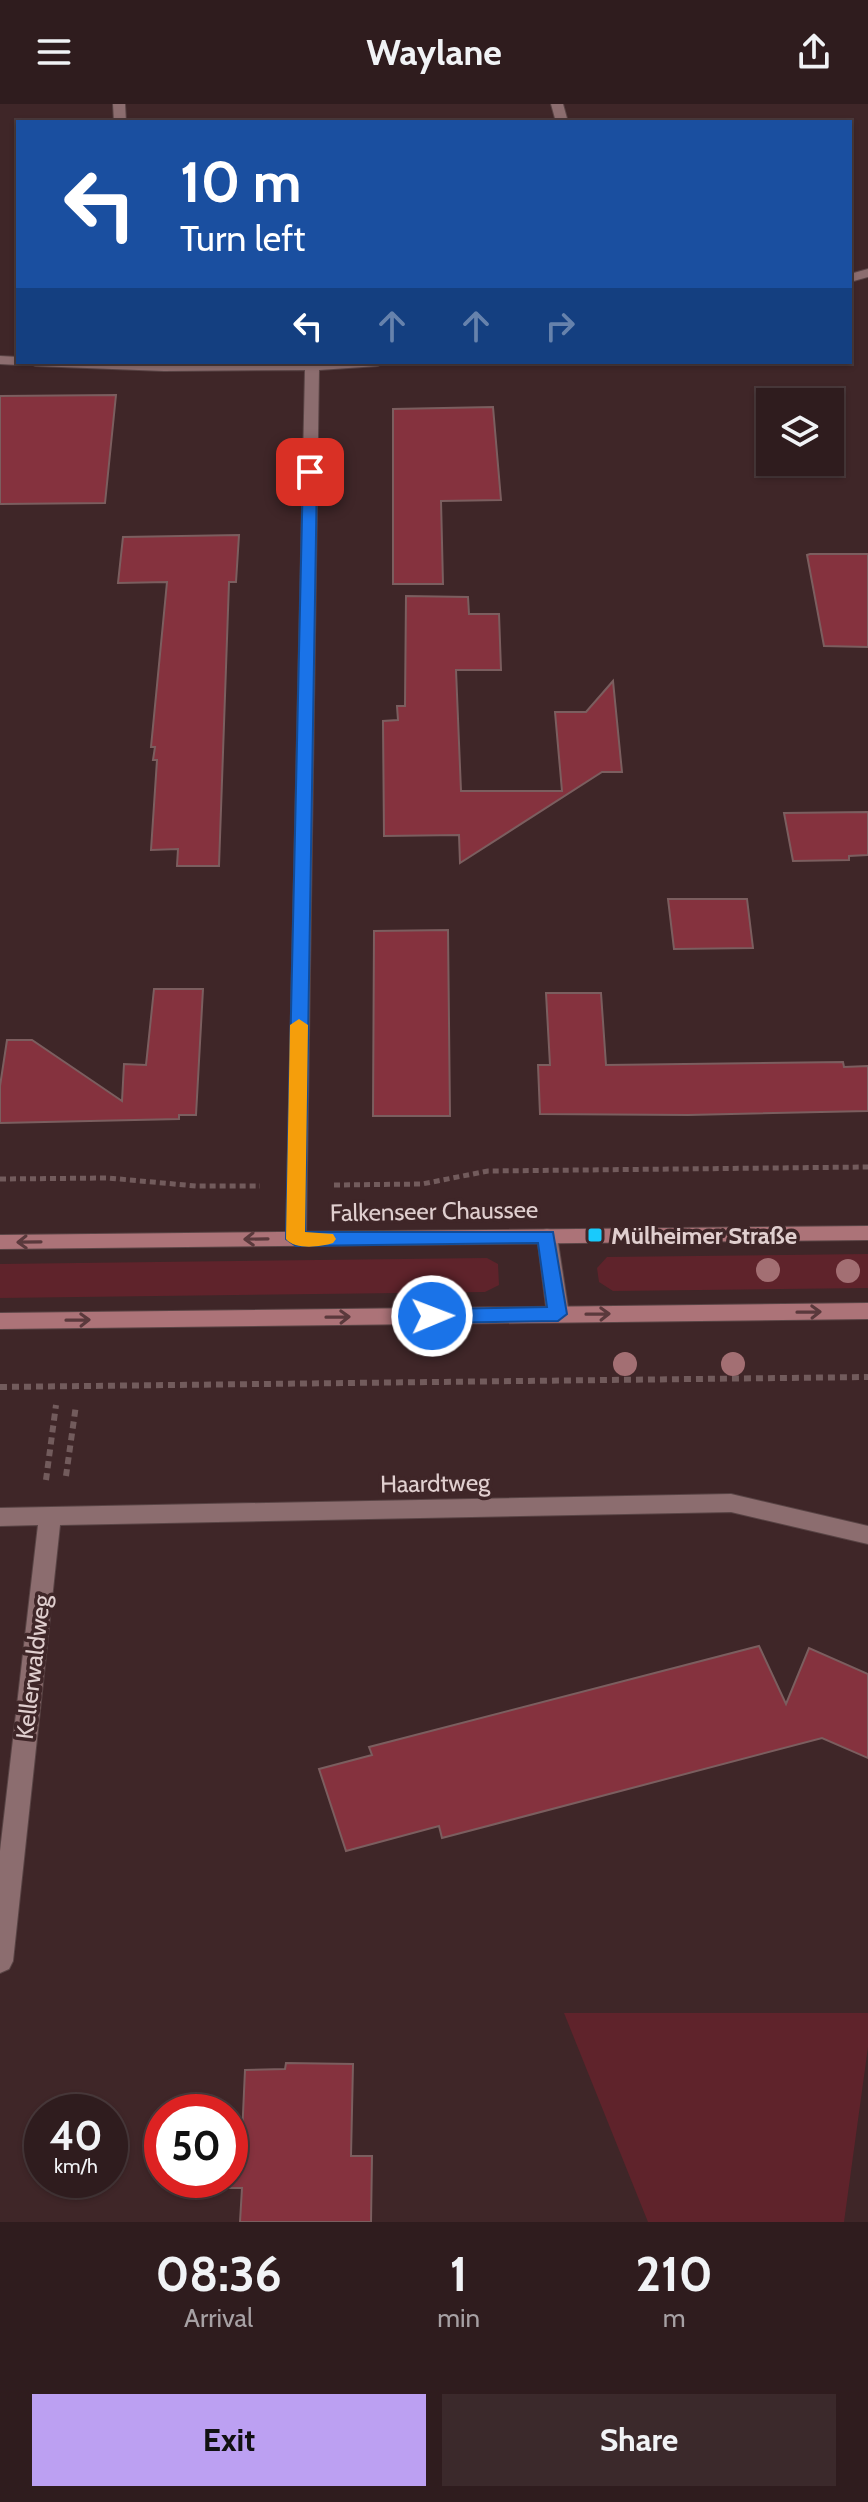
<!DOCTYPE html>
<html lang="en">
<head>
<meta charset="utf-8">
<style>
  :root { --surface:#2f1c1e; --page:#3b292b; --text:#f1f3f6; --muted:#a7a1a4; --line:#4a3a3c; --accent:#bca0f2 }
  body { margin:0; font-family:Cabin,sans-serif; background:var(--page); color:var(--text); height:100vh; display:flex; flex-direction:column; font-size:30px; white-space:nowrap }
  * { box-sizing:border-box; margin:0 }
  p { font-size:26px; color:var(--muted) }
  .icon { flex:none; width:44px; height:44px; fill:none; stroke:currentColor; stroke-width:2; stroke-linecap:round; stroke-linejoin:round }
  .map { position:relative; height:2118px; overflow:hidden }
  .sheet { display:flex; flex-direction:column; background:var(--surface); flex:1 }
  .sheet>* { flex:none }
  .guide { position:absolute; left:16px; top:16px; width:836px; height:244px; border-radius:0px; box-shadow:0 2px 6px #0004,0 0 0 2px var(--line); background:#1a4fa0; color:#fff; overflow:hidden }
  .controls { position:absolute; left:756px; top:284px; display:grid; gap:16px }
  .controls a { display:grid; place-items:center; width:88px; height:88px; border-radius:0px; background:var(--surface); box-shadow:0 2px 6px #0004,0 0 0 2px var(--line); font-size:40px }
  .speed { position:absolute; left:24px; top:1990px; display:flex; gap:16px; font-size:40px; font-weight:700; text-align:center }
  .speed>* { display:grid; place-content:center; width:104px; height:104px; border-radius:50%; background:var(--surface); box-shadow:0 2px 6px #0004,0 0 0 2px var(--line); line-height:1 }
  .speed small { font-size:20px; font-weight:400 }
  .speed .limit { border:12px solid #d22; background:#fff; color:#111 }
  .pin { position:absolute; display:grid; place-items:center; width:68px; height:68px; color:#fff; margin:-34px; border-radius:16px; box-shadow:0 4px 12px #0006 }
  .me { position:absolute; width:88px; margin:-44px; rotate:89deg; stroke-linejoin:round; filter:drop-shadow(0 0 6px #0008) }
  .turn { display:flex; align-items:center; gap:28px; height:168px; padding:0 32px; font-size:36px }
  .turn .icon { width:104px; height:104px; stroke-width:2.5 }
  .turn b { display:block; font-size:56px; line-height:68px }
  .lanes { display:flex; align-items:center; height:76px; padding:0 32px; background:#0003; justify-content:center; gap:40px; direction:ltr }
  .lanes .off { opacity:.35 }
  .eta { display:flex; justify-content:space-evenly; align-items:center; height:136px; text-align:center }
  .eta b { font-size:48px; font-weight:700; line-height:56px }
  .cta { display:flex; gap:16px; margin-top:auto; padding:16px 32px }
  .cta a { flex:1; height:92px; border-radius:0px; background:var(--accent); color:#111; font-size:32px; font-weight:700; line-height:92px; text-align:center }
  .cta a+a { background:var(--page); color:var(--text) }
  header { display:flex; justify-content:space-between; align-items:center; height:104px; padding:0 32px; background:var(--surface); font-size:36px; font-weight:700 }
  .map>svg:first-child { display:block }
  .green { fill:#5f232b }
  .building { fill:#85323e; stroke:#7b5e5f; stroke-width:2 }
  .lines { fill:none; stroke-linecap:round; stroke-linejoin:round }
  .lane-casing { stroke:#594445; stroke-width:2 }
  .street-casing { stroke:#594445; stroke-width:2 }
  .secondary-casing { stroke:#594445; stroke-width:2 }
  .path-far1 { stroke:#725b5c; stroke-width:5; stroke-dasharray:6 4; stroke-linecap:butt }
  .path { stroke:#725b5c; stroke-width:6; stroke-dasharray:7 5; stroke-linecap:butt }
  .lane { fill:#8c6d6f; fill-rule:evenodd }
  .street { fill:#8c6d6f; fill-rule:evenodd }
  .secondary { fill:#ac7378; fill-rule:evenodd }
  .tree { fill:#a36f73 }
  .oneway { stroke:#5a393c }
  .route { fill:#1a73e8; stroke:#114b97; stroke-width:2 }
  .slow { fill:#f59e0b }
  .poi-dot { fill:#19cafc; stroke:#3f2628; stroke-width:3 }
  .labels { text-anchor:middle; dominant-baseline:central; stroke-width:7; stroke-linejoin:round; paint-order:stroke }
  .street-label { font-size:24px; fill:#e0cfcf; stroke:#3f2628 }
  .poi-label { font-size:24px; font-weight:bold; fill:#e0cfcf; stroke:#3f2628; text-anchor:start }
</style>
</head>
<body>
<header><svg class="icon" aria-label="menu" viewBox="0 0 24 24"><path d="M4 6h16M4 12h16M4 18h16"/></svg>Waylane<svg class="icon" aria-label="share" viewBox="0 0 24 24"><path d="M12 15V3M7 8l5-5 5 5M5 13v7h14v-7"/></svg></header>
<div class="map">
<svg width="868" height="2118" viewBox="0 0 868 2118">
  <rect width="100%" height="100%" fill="#3f2628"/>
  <path class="green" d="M868,1150v34l-255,3 -14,-9 -2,-14 10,-11z
    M487,1154l11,6 1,21 -14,7 -485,6v-34z
    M564,1909h304v34l-24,175h-196z"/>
  <path class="building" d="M116,291l-11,108 -105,1v-108z
    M493,303l8,93 -60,1 2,83h-50v-175z
    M239,431l-3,47h-7l-10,284h-42l1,-17 -27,1 6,-90h-4l2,-13h-4l16,-165 -49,1 5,-46z
    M810,450h58v93l-44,-1 -17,-91z
    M406,492l62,1 1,17h30l2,56h-45l5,121h101l-7,-79h31l27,-31 9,91h-20l-142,91 -1,-28 -75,1 -1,-115 15,-1 -1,-14h8z
    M868,708v43l-19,1v4l-56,1 -9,-48z
    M668,795h79l6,49 -79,1z
    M448,826l2,186h-77l1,-185z
    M154,885h49l-7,126h-17v4l-179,4v-37l7,-46h25l90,61 2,-37 22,1z
    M546,889h55l5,72 237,-3 1,5 24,-1v45l-180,4 -148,-1 -2,-49h12z
    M759,1542l27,58 23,-56 59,26v84l-46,-20 -380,100 -3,-12 -93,25 -27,-82 53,-14 -3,-8z
    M286,1959l67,1 -2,92h21l-1,66h-131l2,-34h-13l2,-53 11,1 3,-66 40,-1z"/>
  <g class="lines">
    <defs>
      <path id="lane" d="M547,1125l7,2 3,5 12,78 -4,6h-14l-4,-6 -10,-78 3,-5z"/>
      <path id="street" d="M113,0h12l1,18h-12z
        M551,0h12l5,18h-12z
        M868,165v8l-18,5v-8z
        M0,252l18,1v5h7l-7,3 -18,-1z
        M28,258h357l-7,4 -59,4 -13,869 -3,5h-14l-3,-5 19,-869 -141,1 -129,-5z
        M731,1390l137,32v18l-137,-32 -671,13 -47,436 -4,8 -9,4v-122l38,-326 -38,1v-18z"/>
      <path id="secondary" d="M868,1122v14l-868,9v-14z
        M868,1199v16l-868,10v-16z"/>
    </defs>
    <use href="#lane" class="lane-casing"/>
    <use href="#street" class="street-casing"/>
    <use href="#secondary" class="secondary-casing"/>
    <path class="path-far1" d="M0,1075l108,-1 88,8h64
      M334,1081l88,-1 66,-13 380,-4"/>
    <path class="path" d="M0,1283l868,-10
      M66,1372l10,-71
      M46,1376l10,-75"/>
    <use href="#lane" class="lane"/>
    <use href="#street" class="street"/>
    <use href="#secondary" class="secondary"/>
  </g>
  <g class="tree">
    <circle cx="768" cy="1166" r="12"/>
    <circle cx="848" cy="1167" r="12"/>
    <circle cx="625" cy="1260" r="12"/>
    <circle cx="733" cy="1260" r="12"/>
  </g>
  <defs><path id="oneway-shaft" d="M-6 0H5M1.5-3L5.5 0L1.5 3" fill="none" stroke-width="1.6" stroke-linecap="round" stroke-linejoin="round" transform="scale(2)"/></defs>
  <g class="oneway">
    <use href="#oneway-shaft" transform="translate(256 1135) rotate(179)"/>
    <use href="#oneway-shaft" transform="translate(29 1138) rotate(179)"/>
    <use href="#oneway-shaft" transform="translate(809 1208) rotate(-1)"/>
    <use href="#oneway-shaft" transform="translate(598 1210) rotate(-1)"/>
    <use href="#oneway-shaft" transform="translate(338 1213) rotate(-1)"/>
    <use href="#oneway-shaft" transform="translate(78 1216) rotate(-1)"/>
  </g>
  <path class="route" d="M310,363l7,5 -12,760h248l14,82 -9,7 -126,2 -9,-7 9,-7 115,-2 -9,-64 -242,3 -10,-7 17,-767z"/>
  <path class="slow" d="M299,915l9,6 -3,207 28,2 3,5 -3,4c-13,4 -38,7 -47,-4l4,-214z"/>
  <rect class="poi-dot" x="587" y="1123" width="16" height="16" rx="4"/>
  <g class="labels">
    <g class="street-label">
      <text transform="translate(434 1107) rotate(-1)">Falkenseer Chaussee</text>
      <text transform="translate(435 1379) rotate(-1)">Haardtweg</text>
      <text transform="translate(33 1563) rotate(-83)">Kellerwaldweg</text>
    </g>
    <g class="poi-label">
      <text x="611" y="1131">Mülheimer Straße</text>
    </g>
  </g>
</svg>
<div class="controls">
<a><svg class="icon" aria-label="layers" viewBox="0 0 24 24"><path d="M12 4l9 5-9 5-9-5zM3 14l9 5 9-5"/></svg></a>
</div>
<div class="speed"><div>40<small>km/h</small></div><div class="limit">50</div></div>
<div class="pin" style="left:310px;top:368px;background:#d93025"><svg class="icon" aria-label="arrive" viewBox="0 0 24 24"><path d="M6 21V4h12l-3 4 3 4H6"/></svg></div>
<svg class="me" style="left:432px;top:1212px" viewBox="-20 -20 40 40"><circle r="17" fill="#1a73e8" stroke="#fff" stroke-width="3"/><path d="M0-11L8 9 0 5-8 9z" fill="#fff"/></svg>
<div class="guide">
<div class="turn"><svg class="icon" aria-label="left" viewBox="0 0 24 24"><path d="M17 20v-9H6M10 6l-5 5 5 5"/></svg><div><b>10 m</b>Turn left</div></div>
<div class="lanes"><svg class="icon" aria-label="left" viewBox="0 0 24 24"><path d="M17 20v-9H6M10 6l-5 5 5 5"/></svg><svg class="icon off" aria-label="ahead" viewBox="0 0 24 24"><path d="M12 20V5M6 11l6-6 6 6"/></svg><svg class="icon off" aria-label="ahead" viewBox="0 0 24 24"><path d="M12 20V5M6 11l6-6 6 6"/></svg><svg class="icon off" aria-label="right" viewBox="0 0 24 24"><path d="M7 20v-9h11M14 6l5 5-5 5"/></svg></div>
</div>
</div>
<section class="sheet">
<div class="eta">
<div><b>08:36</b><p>Arrival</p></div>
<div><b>1</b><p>min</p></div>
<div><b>210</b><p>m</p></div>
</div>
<div class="cta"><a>Exit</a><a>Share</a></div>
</section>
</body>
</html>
